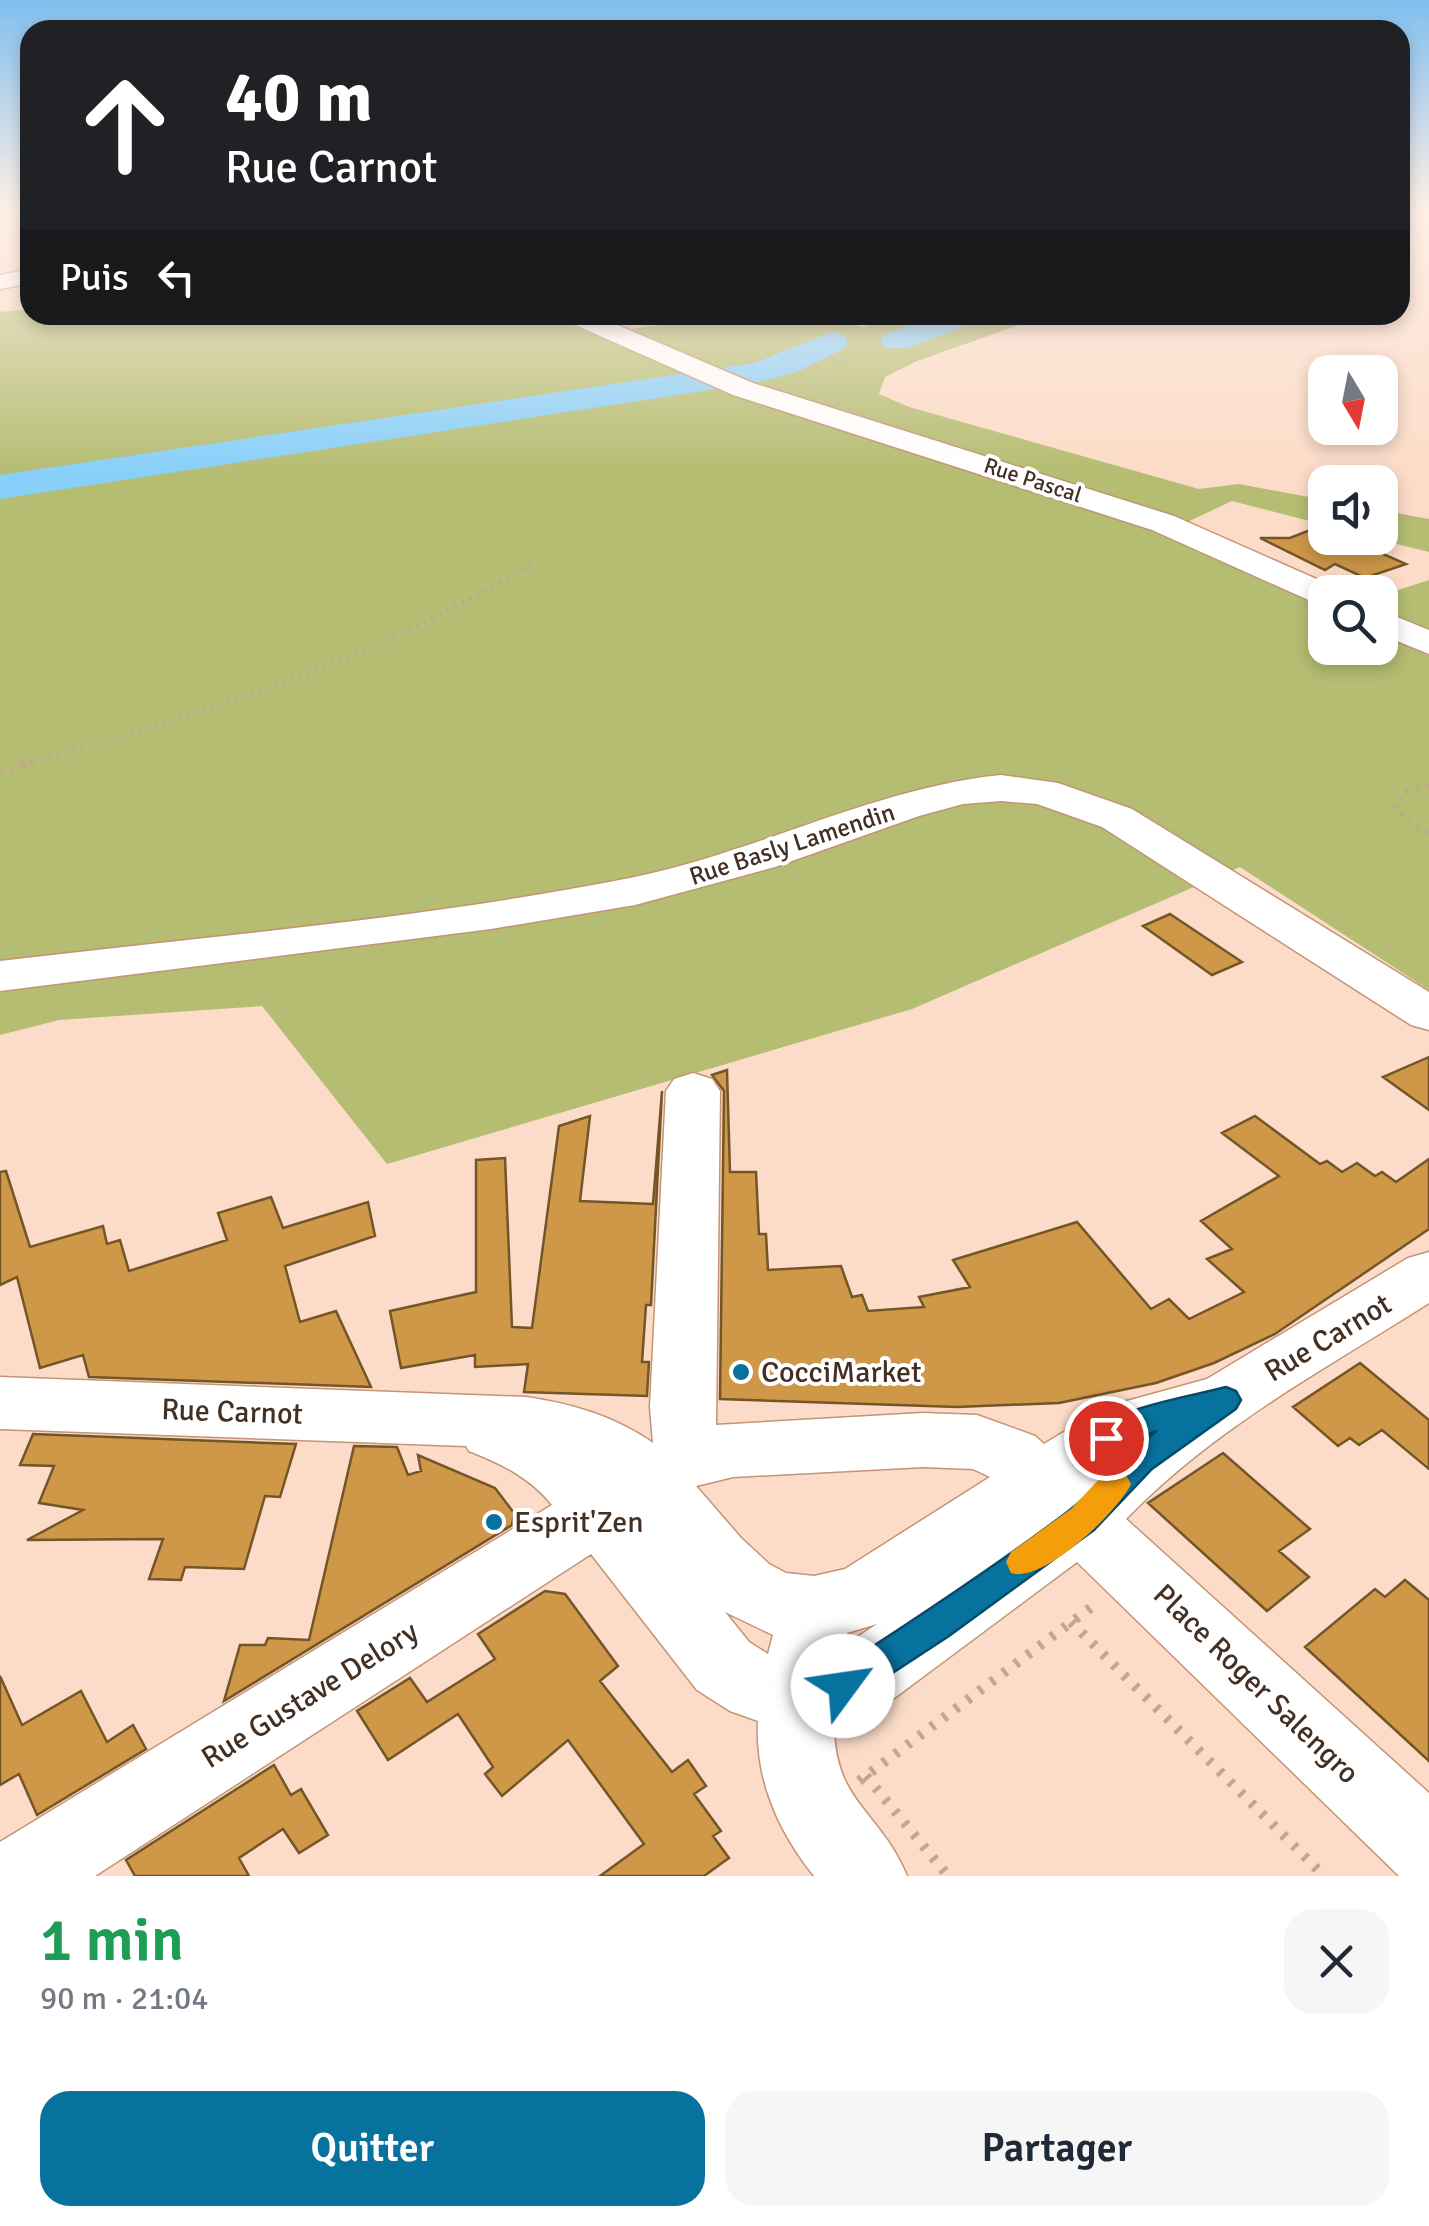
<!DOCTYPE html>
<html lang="fr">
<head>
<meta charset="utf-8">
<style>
  :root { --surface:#fff; --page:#f6f6f7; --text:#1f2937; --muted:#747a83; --accent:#08729e }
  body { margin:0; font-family:Signika,sans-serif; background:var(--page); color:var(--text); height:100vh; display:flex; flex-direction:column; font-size:38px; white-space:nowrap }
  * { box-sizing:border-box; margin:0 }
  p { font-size:32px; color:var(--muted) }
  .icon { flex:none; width:55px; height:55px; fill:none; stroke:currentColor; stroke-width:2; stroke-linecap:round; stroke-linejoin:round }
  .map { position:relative; height:1876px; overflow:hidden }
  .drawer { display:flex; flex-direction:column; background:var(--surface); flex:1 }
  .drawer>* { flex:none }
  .guide { position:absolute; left:20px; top:20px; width:1390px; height:305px; border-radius:30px; box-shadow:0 5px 15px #0003; background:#202124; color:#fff; overflow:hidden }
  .needle { width:65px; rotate:170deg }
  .buttons { position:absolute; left:1308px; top:355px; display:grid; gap:20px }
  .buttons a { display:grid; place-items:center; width:90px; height:90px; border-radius:20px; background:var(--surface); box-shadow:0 5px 15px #0003; font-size:50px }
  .pin { position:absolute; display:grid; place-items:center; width:85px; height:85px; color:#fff; margin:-42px; border:5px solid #fff; border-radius:50%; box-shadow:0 2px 10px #0007 }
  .me { position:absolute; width:110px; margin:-55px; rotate:59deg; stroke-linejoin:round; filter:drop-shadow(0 0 8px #0008) }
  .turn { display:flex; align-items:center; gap:35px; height:210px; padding:0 40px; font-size:45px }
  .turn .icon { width:130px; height:130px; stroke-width:2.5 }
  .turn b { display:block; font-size:70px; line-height:85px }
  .then { display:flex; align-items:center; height:95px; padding:0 40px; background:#0003; gap:20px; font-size:38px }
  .round { display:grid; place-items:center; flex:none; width:105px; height:105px; border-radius:30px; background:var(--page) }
  .overview { display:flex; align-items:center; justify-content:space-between; height:170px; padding:0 40px }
  h1 { font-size:60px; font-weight:600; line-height:75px; color:#1e9e55 }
  .cta { display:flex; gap:20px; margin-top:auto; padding:20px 40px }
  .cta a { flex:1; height:115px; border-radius:30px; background:var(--accent); color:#fff; font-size:40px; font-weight:600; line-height:115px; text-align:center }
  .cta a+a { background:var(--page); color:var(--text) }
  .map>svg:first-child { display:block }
  .green { fill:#b4bd72 }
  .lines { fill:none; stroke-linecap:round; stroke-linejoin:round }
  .river { fill:#88d0fa; fill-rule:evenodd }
  .building { fill:#ce9848; stroke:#735528; stroke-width:2.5 }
  .minor-casing { stroke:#c49474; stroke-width:3 }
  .path-far4 { stroke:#c2a694; stroke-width:2.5; stroke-dasharray:1 4; stroke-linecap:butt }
  .path-far3 { stroke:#c2a694; stroke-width:4; stroke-dasharray:1 5; stroke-linecap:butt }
  .path-far2 { stroke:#c2a694; stroke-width:5; stroke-dasharray:2.5 6; stroke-linecap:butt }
  .path-far1 { stroke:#c2a694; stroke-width:6; stroke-dasharray:2.5 8; stroke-linecap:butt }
  .path { stroke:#c2a694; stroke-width:10; stroke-dasharray:4 11; stroke-linecap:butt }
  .minor { fill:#fff; fill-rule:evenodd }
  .route { fill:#08729e; stroke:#054a67; stroke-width:2.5 }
  .slow { fill:#f59e0b }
  .poi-dot { fill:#08729e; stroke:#fff; stroke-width:4 }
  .labels { text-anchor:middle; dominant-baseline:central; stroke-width:8; stroke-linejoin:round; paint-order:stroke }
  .far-street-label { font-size:22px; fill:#443023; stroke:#fff }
  .street-label { font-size:25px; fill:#443023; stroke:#fff }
  .near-street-label { font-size:30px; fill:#443023; stroke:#fff }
  .near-poi-label { font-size:30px; fill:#443023; stroke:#fff; text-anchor:start }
</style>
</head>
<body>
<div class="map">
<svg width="1429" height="1876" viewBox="0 0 1429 1876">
  <rect width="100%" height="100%" fill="#fcdcc8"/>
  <path class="green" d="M30,309v6h515l47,19 69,-9 25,-10h117l61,12 19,-12h165l-131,46 -32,16 -6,17 30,13 290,82 40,-5 86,16v25l-93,-24 -66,31 159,75v41h55v-15l49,23v334l-189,-123 -328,142 -525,155 -125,-158 -203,14 -59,15v-723z
    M1380,510l49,9v33l-56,-14h7z
    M1429,580v52l-49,-22v-14z"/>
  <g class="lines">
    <path class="river" d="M937,315h44l-4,7 -70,26h-22l-5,-7 5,-7z
      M832,332l11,3 5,7 -5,7 -46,23 -42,11 -755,116v-24l754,-112z"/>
  </g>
  <path class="building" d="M1325,524v14h22l59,26 -41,14 -30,-14 -10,6 -65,-32h30z
    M1170,914l72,48 -30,13 -69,-49z
    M1429,1057v53l-46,-33z
    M727,1070l3,102h26l3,62h7l2,36 73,-4 11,31 10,-2 6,16 56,-4 -5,-10 51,-10 -17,-27 124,-38 74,87 18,-10 20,20 55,-27 -37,-33 25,-10 -31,-28 78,-45 -57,-43 33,-17 65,48 7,-3 15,11 15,-9 18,13 7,-4 14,10 33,-23v70l-154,105 -61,29 -58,20 -97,20 -102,4 -237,-8 4,-308 -12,-16z
    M662,1091l-11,214h-5l-4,57h7l-2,34 -123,-4 4,-28 -53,3v-12l-74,13 -11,-57 86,-19v-132l29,-2 7,169 20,1 27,-202 31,-10 -10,85 73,3z
    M6,1171l24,76 73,-21 4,18 13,-4 9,31 98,-31 -9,-27 53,-16 12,31 85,-26 7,34 -90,30 15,56 36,-11 35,76 -282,-10 -6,-22 -43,13 -23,-91 -17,8v-113z
    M1360,1363l69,57v49l-47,-39 -23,15 -9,-7 -12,8 -45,-39z
    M33,1434l263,10 -16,53 -15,-1 -21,73 -59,-2 -4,13 -32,-1 14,-40 -136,1 56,-30 -44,-7 15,-37 -34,-1z
    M354,1446l43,1 11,28 13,-4 -3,-16 77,33 19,25 -2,12 -288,176 16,-56h25l3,-7 41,2z
    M1223,1453l87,76 -31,22 30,26 -42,34 -119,-108z
    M1405,1580l24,20v161l-124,-114 70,-58 10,8z
    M545,1591l20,3 53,72 -18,15 72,91 16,-12 18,26 -12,8 27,37 -8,5 16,22 -25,18h-104l44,-32 -76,-104 -66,56 -17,-22 8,-7 -35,-53 -70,46 -31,-49 53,-33 17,24 68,-43 -17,-25z
    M0,1676l22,49 59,-34 26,51 26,-17 13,24 -109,66 -18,-41 -19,11z
    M274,1765l17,30 10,-6 27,46 -29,18 -16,-24 -44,29 10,18h-114l-9,-16z"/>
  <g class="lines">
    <defs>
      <path id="minor" d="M30,269v14l-30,6v-14z
        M561,315h33l159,68 421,133 163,72 4,4h-16v13l-12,-3 -161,-72 -419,-135 -169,-75z
        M1380,610l49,20v24l-49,-20z
        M1001,775l57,8 74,26 297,183v38l-18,-5 -309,-198 -65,-23 -36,-3 -38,3 -44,12 -144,51 -140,38 -144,24 -491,62v-30c210,-25 423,-42 630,-83 126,-25 243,-90 371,-103z
        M693,1073l19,6 8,12 -4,334 207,-12 54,2 58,21 9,8 61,-37 102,-28 201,-121 21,-6v51c-104,66 -217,126 -303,216l303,274v83h-30l-322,-314 -188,140 -55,20c-1,81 46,88 73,154h-93c-36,-45 -59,-97 -56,-155l-28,-10 -33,-21 -106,-136 -496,322h-95v-34l552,-337c-21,-27 -52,-42 -83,-54l-3,-5 -466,-17v-52l526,20c47,7 88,19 127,46l-3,-36 16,-316 8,-12zM923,1467l50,2 17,8 -145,92 -31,7 -28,-3 -17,-9 -28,-26 -45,-52 37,-9zM725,1612l48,23 -5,19 -19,-12zM877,1624l-33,22 3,-13z"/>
    </defs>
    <use href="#minor" class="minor-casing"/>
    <path class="path-far4" d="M0,243l30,-5
      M852,355l67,-40"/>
    <path class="path-far3" d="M811,385l45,-33"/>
    <path class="path-far2" d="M24,765c182,-55 348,-101 511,-204"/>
    <path class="path-far1" d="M0,772l32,-10
      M1429,786l-22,5 -13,14 20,21 15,8"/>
    <path class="path" d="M1071,1622l253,254
      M866,1776l82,100
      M859,1781l238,-178"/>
    <use href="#minor" class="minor"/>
  </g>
  <linearGradient id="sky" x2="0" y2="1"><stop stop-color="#81bfef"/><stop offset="0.44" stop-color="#feefe6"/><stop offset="1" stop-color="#feefe6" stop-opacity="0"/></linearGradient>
  <rect width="1429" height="473" fill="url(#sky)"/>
  <path class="route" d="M1226,1387l10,4 5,9 -5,9 -84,60 -58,61 -145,106 -93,61 -13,5 -13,-5 -5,-11 5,-12c81,-52 160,-104 236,-161 33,-25 57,-59 91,-82l-51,19 -11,-3 -5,-9c14,-29 104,-42 136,-51z"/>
  <path class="slow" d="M1115,1471l11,4 5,9c-14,29 -89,100 -120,89l-5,-11 5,-10 60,-43 32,-34z"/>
  <g class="poi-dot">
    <circle cx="741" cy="1372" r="10"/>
    <circle cx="494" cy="1522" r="10"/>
  </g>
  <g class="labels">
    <g class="far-street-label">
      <text transform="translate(1033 480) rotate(18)">Rue Pascal</text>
    </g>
    <g class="street-label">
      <text transform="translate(792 844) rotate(-18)">Rue Basly Lamendin</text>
    </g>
    <g class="near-street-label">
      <text transform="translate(1328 1338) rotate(-31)">Rue Carnot</text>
      <text transform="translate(232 1412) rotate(2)">Rue Carnot</text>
      <text transform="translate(1256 1684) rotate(44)">Place Roger Salengro</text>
      <text transform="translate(310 1695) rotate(-32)">Rue Gustave Delory</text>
    </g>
    <g class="near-poi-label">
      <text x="761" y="1372">CocciMarket</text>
      <text x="514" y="1522">Esprit'Zen</text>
    </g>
  </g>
</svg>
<div class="buttons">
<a><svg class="needle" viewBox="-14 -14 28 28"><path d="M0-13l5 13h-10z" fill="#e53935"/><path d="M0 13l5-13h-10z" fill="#747a83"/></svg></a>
<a><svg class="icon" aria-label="sound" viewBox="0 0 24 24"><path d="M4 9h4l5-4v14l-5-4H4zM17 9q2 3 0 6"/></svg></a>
<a><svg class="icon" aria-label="search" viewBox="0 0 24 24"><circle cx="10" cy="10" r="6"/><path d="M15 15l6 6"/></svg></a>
</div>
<div class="pin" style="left:1106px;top:1438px;background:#d93025"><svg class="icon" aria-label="arrive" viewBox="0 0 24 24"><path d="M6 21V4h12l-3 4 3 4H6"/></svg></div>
<svg class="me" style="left:843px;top:1686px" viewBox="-20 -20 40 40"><circle r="19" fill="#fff"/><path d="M0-13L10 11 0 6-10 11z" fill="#08729e"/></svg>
<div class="guide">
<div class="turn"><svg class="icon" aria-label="ahead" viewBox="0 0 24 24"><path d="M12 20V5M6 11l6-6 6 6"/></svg><div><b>40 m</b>Rue Carnot</div></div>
<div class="then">Puis<svg class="icon" aria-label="left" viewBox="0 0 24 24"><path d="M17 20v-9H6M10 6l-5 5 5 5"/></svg></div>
</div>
</div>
<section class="drawer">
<div class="overview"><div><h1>1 min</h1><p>90 m · 21:04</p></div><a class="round"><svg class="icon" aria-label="close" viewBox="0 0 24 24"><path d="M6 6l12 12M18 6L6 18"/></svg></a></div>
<div class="cta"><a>Quitter</a><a>Partager</a></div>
</section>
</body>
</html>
